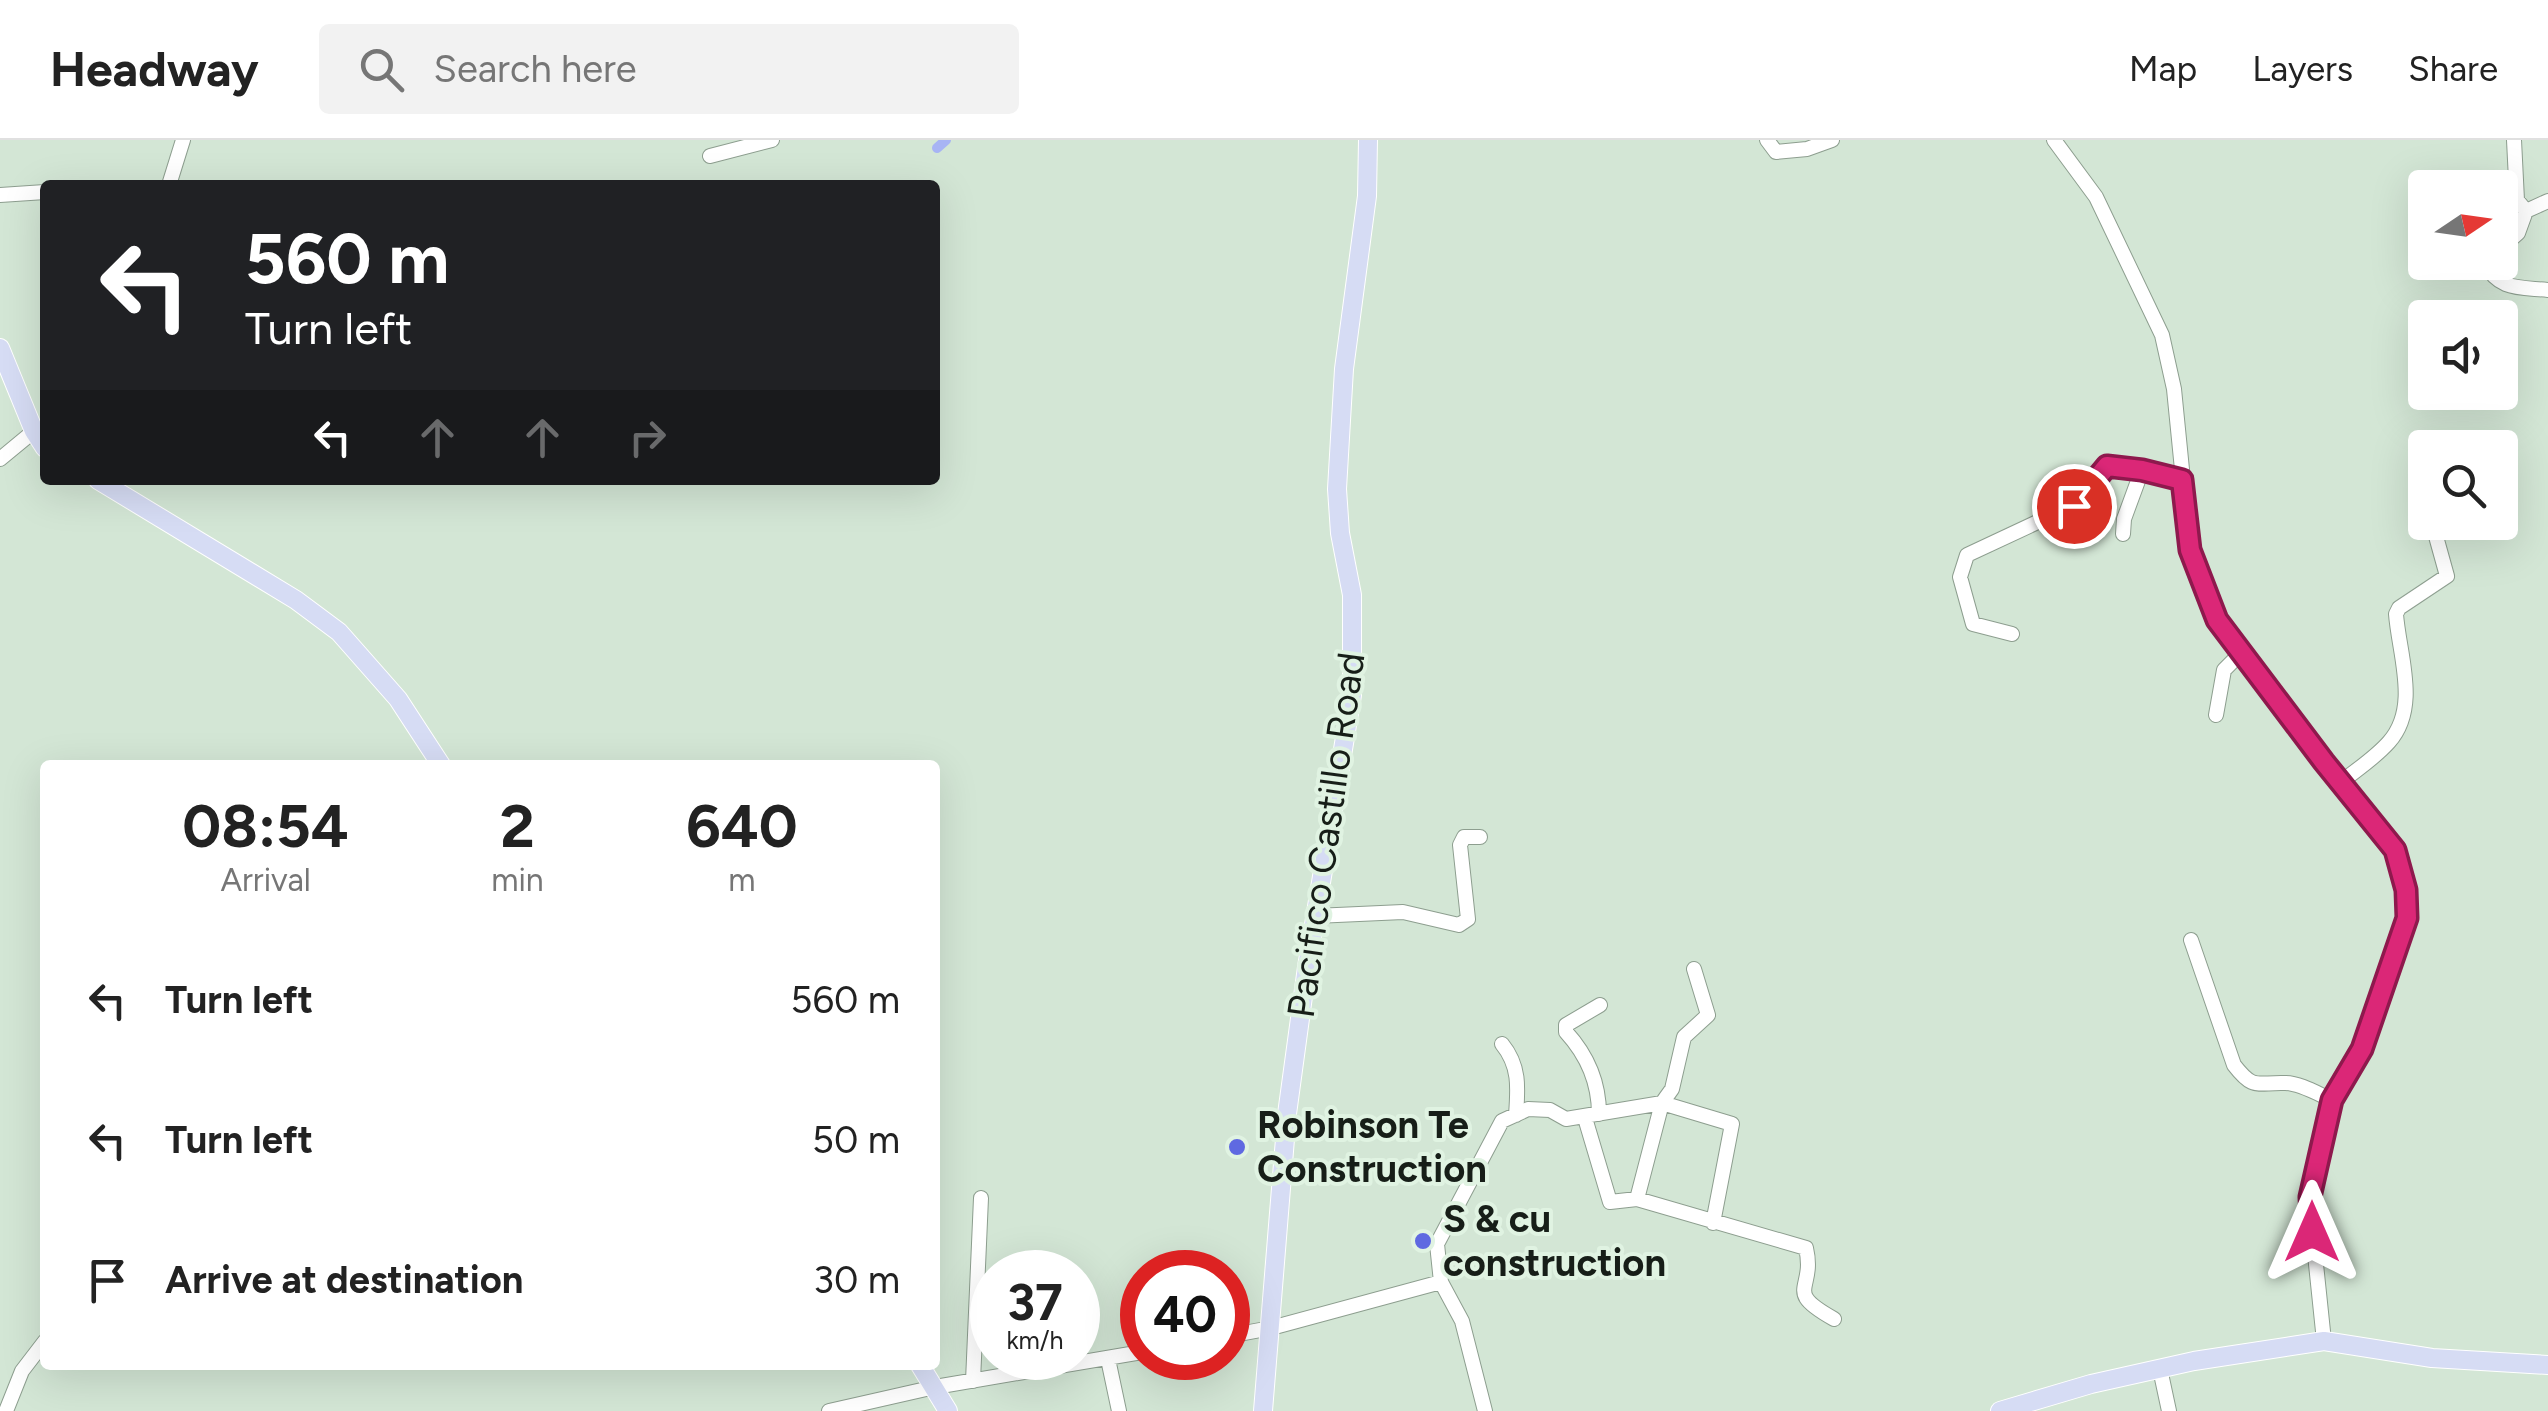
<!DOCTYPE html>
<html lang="en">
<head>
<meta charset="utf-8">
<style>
  :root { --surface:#fff; --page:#f2f2f2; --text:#222; --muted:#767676; --line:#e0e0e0 }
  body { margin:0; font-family:Figtree,sans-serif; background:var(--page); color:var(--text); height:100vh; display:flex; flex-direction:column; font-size:38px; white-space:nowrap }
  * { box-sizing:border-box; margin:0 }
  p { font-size:32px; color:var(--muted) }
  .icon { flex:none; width:55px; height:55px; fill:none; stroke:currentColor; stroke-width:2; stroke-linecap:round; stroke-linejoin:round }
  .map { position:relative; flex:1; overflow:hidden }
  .drawer { position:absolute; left:40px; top:620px; width:900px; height:610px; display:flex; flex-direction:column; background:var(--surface); border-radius:10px; box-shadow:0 10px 40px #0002 }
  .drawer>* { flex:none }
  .banner { position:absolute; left:40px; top:40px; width:900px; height:305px; border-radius:10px; box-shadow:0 10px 40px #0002; background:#202124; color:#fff; overflow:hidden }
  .needle { width:65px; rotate:77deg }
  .tools { position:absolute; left:2408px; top:30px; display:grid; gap:20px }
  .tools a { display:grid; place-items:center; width:110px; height:110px; border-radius:10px; background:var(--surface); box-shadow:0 10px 40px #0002; font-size:50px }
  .speed { position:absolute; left:970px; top:1110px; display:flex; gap:20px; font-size:50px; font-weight:700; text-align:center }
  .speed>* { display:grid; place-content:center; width:130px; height:130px; border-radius:50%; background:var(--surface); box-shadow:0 10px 40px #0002; line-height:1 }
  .speed small { font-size:25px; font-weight:400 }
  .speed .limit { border:15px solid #d22; background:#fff; color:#111 }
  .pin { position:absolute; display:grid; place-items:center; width:85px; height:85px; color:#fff; margin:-42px; border:5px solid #fff; border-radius:50%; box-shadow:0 2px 10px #0007 }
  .me { position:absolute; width:110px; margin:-55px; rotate:0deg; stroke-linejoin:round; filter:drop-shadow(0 0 8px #0008) }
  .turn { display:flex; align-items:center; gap:35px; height:210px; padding:0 40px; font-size:45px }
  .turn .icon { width:130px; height:130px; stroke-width:2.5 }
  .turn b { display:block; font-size:70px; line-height:85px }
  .lanes { display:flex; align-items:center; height:95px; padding:0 40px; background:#0003; justify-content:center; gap:50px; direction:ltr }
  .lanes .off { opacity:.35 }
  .eta { display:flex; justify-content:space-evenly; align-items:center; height:170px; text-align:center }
  .eta b { font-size:60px; font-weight:700; line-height:70px }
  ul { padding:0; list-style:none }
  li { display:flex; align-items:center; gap:30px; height:140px; padding:0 40px }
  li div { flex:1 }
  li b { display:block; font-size:38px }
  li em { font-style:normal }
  header { display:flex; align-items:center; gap:60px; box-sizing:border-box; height:140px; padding:0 50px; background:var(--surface); border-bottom:2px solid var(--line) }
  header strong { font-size:48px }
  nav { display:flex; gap:55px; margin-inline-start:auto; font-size:35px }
  .search { width:700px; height:90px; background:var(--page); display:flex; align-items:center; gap:25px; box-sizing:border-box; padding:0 35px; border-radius:10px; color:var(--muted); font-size:38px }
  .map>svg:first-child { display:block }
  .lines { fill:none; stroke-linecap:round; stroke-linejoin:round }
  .canal { stroke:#a7b4f4; stroke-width:10 }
  .minor-casing { stroke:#8d9e8f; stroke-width:16 }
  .major-casing { stroke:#fff; stroke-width:20 }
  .minor { stroke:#fff; stroke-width:14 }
  .major { stroke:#d6dcf4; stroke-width:18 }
  .route-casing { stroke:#8e194d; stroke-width:25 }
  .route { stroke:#db2777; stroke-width:18 }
  .poi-dot { fill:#5f69e1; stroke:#e0f3e2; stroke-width:4 }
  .labels { text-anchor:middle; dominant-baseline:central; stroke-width:8; stroke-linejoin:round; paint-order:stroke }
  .street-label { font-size:38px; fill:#171e18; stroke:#e0f3e2 }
  .poi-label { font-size:38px; font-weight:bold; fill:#171e18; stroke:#e0f3e2; text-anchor:start }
</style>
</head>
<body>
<header>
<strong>Headway</strong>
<div class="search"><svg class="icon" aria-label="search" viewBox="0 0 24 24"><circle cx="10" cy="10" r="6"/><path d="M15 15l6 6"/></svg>Search here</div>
<nav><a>Map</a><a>Layers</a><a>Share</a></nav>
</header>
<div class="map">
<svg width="2548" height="1271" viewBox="0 0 2548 1271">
  <rect width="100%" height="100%" fill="#d3e6d5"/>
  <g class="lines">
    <path class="canal" d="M937,8l9,-8"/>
    <defs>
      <path id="minor" d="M1767,0l9,12 31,-3 25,-9
        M2054,0l42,57 66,138 12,54 16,161 27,70 107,142 71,87 11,41 1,28 -46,131 -29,51 -23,97 15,144
        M2514,0l3,60 9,11
        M710,16l62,-16
        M169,45l14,-45
        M0,55l45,-3
        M2500,109l18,-16 8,-22 22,-10
        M2484,122c15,29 35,25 64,28
        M0,319l34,-28
        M2123,394l1,-15 18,-49
        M2012,494l-39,-10 -13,-47 7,-22 107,-50 33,-39 35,4 39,10
        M2216,575l8,-45 16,-16
        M2340,643c16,-13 35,-25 49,-41 31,-35 10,-87 7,-128l3,-6 48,-32 -15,-54
        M1315,776l88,-4 56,13 9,-6 -8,-74 4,-8h16
        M2191,800l43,125c20,26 23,17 51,18 15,0 33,11 47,17
        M1502,904c18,22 16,44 14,71
        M1599,974c0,-32 -12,-59 -33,-82v-7l34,-20
        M1585,978l25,84 27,-3
        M1713,1083l19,-99 -70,-21 -25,96 169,49c10,43 -24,42 28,71
        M1228,1196l43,-8 170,-46
        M1108,1219l11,52
        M2160,1229l9,42
        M973,1241l8,-183
        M6,1271l16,-40 23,-30
        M829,1271l106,-24 207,-35
        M1485,1271l-23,-90 -21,-39 -4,-38 65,-123 26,-12 22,1 16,9 96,-16 10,-14 12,-52 24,-22 -14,-46"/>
      <path id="major" d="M0,208l34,83 11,17
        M98,340l198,120 43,32 59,67 43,66
        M920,1225l28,46
        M1263,1271l24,-297 20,-147 45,-272v-100l-12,-62 -3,-44 7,-120 23,-173 1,-56
        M2000,1271l91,-27 103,-23 130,-20 108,17 116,7"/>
    </defs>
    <use href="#minor" class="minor-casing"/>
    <use href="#major" class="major-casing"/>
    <use href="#minor" class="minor"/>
    <use href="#major" class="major"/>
  </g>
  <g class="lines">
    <defs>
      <path id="route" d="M2074,366l33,-40 35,4 40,10 8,70 27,70 107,142 71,88 11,40 1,28 -45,131 -30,51 -22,97 2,35"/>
    </defs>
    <use href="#route" class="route-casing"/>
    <use href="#route" class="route"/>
  </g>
  <g class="poi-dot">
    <circle cx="1237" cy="1007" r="10"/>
    <circle cx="1423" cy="1101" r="10"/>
  </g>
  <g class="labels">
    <g class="street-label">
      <text transform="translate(1326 695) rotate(-82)">Pacifico Castillo Road</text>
    </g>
    <g class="poi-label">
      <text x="1257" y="985">Robinson Te<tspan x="1257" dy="44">Construction</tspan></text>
      <text x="1443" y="1079">S &amp; cu<tspan x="1443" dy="44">construction</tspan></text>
    </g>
  </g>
</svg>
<div class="tools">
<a><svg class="needle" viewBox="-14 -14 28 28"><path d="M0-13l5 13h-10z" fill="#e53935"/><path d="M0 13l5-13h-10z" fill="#767676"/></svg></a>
<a><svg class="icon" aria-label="sound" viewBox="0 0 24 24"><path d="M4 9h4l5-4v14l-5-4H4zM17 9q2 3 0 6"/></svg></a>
<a><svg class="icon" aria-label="search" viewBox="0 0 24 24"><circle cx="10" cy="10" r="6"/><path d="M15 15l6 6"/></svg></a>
</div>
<div class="speed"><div>37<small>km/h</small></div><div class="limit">40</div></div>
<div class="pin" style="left:2074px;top:366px;background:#d93025"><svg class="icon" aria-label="arrive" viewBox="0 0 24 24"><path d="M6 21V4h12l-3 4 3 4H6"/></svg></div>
<svg class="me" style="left:2312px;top:1092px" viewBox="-20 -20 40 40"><path d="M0-17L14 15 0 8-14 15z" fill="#db2777" stroke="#fff" stroke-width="4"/></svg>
<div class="banner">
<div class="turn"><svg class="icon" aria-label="left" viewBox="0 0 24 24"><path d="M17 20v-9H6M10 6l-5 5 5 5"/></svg><div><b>560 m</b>Turn left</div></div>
<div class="lanes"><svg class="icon" aria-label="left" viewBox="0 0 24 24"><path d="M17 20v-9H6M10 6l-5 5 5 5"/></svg><svg class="icon off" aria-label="ahead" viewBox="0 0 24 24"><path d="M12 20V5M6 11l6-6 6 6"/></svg><svg class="icon off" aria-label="ahead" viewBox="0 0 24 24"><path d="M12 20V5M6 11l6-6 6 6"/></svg><svg class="icon off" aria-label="right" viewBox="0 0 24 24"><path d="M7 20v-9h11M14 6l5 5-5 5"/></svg></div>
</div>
<section class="drawer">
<div class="eta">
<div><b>08:54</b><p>Arrival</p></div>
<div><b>2</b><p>min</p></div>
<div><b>640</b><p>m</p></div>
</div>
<ul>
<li><svg class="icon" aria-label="left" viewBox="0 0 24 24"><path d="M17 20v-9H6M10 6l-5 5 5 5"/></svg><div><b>Turn left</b></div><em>560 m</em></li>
<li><svg class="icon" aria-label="left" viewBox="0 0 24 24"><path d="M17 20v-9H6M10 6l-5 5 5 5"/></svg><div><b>Turn left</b></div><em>50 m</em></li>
<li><svg class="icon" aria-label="arrive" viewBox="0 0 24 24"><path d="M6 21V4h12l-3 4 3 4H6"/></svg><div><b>Arrive at destination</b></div><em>30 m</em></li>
</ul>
</section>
</div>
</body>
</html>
